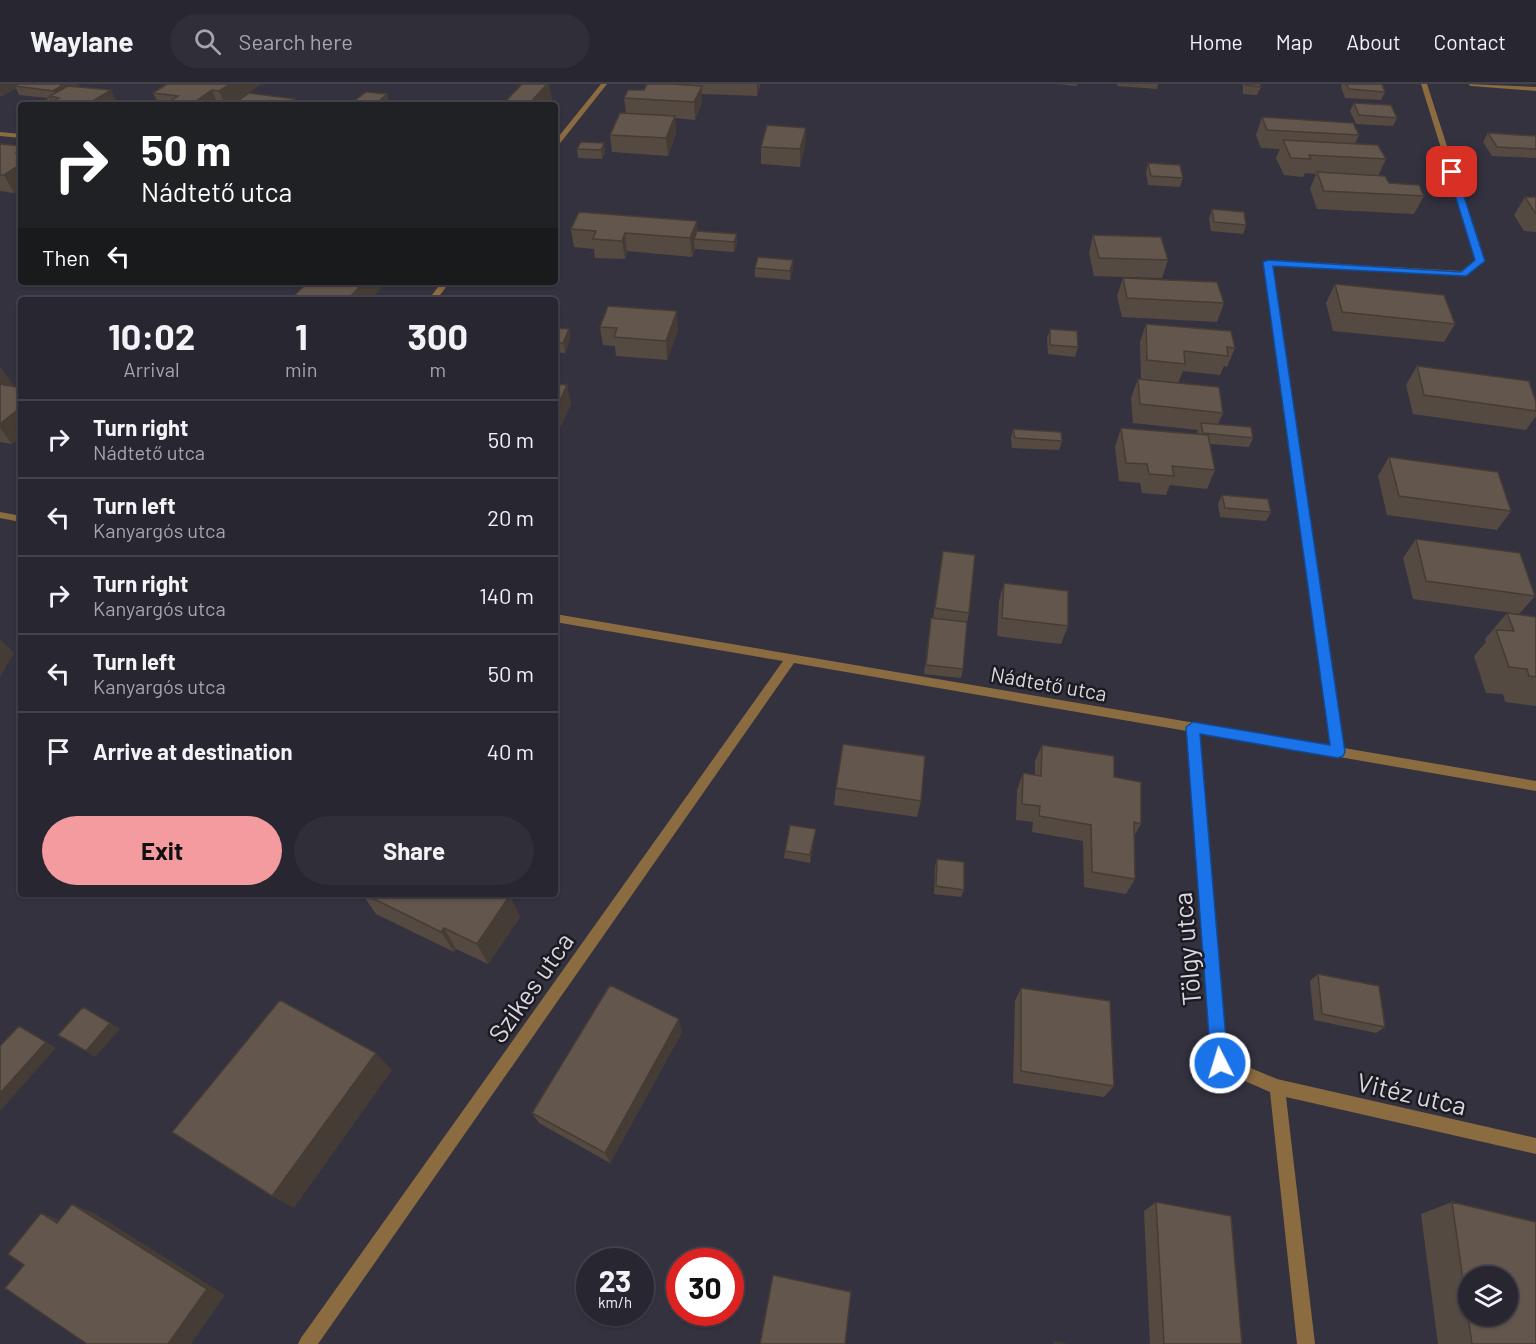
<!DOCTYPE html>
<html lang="en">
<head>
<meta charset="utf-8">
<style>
  :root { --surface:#282630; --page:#302e38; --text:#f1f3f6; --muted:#a5a5ab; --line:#44434c; --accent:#f49b9f }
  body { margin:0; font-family:Barlow,sans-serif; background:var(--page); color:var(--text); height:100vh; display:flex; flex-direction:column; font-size:22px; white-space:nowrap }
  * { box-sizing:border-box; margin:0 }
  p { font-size:20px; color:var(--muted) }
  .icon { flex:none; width:33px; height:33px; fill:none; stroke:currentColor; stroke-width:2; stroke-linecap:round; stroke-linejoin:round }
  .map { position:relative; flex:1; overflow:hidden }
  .details { position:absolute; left:18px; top:213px; width:540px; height:600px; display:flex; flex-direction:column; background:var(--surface); border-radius:6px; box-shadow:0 2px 4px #0004,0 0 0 2px var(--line) }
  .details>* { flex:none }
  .top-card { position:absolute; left:18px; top:18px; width:540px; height:183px; border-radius:6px; box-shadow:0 2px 4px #0004,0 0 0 2px var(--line); background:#202124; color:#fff; overflow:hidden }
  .controls { position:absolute; left:1458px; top:1182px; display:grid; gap:12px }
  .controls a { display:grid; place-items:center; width:60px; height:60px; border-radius:50%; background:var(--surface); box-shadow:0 2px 4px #0004,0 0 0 2px var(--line); font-size:30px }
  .speed { position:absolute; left:576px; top:1164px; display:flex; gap:12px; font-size:30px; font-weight:700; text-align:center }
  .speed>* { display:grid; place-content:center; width:78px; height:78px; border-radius:50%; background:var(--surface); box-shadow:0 2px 4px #0004,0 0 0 2px var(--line); line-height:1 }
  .speed small { font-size:15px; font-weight:400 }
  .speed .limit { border:9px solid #d22; background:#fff; color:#111 }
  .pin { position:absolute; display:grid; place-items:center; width:51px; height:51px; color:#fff; margin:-26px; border-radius:12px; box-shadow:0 3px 9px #0006 }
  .me { position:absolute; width:66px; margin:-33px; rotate:355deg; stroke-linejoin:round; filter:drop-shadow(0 0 4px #0008) }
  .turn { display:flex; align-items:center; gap:21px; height:126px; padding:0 24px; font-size:27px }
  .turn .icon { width:78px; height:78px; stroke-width:2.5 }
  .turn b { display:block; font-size:42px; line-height:51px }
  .then { display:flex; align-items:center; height:57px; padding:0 24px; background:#0003; gap:12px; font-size:22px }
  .eta { display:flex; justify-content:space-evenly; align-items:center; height:102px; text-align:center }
  .eta b { font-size:36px; font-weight:700; line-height:42px }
  .button { display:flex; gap:12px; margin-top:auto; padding:12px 24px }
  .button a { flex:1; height:69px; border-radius:36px; background:var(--accent); color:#111; font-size:24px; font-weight:700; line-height:69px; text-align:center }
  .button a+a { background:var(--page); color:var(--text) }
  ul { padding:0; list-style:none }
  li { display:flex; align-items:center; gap:18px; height:78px; padding:0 24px; border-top:2px solid var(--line) }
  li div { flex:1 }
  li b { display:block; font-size:22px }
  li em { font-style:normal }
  header { display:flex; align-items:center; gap:36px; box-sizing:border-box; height:84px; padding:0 30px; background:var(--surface); border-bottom:2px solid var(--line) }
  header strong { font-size:28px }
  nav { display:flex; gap:33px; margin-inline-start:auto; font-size:21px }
  .search { width:420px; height:54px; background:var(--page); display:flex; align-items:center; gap:15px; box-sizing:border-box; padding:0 21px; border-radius:33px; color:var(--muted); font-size:22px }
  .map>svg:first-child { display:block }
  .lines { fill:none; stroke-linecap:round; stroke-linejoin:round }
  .minor { fill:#8b6c41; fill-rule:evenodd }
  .wall { fill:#554a41 }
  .shaded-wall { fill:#453c35 }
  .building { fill:#63564c; stroke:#453c35; stroke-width:1.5; fill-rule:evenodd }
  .route { fill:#1a73e8; stroke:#114b97; stroke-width:1.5 }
  .labels { text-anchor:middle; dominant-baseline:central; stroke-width:5; stroke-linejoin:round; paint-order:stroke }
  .street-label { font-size:21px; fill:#d9d7e0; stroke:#1c1b21 }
  .near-street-label { font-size:26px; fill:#d9d7e0; stroke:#1c1b21 }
</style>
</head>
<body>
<header>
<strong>Waylane</strong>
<div class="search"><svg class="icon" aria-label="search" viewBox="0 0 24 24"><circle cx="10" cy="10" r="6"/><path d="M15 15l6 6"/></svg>Search here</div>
<nav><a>Home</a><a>Map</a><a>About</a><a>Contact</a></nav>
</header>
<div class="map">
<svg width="1536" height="1260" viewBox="0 0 1536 1260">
  <rect width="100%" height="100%" fill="#353240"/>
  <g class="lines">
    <path class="minor" d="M601,0h6l-50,63 -2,1v-7z
      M1421,0h6l57,177 -1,2 -20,13 -191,-11 72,483 192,33v10l-336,-58 27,325 50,21 259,59v16l-250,-57 29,247h-18l-27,-252 -55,-24 -3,-5 -25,-332 -393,-68 -476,681h-20l3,-6 482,-677 -228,-39v-8l776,132 -67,-484 4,-2 193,11 15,-11z
      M1468,0l68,3v4l-65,-5z
      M0,48l21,2v4l-21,-2z
      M442,198h8l-14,18h-8z
      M0,428l21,4v6l-21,-4z"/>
  </g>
  <path class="wall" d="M0,0l79,2 -2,1 41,18h-80l10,-7 -29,-3 -3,-7 -14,8 -2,-1z
    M261,0l-31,21h-71l-6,-12z
    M686,0h74v2l-3,10 -55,-2v9l-7,17 -20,-2 1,15 -8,23 -56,-4 -2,-17 16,-22 -2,-15 20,-8 42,-5z
    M1057,0h20v2z
    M1117,0h41l-1,5 -40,-3z
    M1243,0h17l1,3 -4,8 -14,-1z
    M1342,0h40l3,8 -4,8 -36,-2 -4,-11z
    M1354,19l43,15 -4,8 -37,-2 -6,-13z
    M1262,33l97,18 -4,9 31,15 -8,17 11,7 35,13 -10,18 -97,-5 -7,-20 6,-15 -11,-1 -2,4 -19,-2 -8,-17 4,-9 -19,-1 -5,-13z
    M806,44l-1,17 -5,22 -39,-3v-17z
    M1488,49l48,3v22l-44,-2 -9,-14z
    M604,59l1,9 -3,7 -24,-1 -1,-9z
    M0,60l21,2v43l-7,4 -14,-2z
    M1148,79l35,15 -3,9 -32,-2 -2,-13z
    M1525,113h11v35l-12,-1 -10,-16z
    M1212,125l34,16 -3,9 -32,-3 -2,-12z
    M571,145l127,2 39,3v9l-3,9 -39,-3 -3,8 -65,-6 -2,8 -30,-1 -1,-9 -20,-2z
    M1093,151l75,25 -6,18 -68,-2 -5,-23z
    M793,176v9l-3,11 -35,-3v-9z
    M1123,194l101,25 -7,19 -95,-5 -5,-21z
    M1335,200l120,40 -11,18 -111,-11 -7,-28z
    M1146,240l89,24 -8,19 -3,-1 -4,9 -37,-4 -5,12 -37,-4 -1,-37z
    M600,243l78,3 -11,30 -51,-4 -1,-10 -12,-1z
    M555,244l14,1 1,9 -5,15 -10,-1z
    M1050,245l28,18 -3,10 -27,-3 -1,-16z
    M1417,282l119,36v14l-10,14 -113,-16 -7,-29z
    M0,284l13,19 8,1v49l-9,7 -12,-2z
    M1138,295l85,34 -5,11 35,14 -4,9 -39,-3 5,26 -8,19 -37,-4 -4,10 -24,-2 -2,-10 -21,-2 -4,-34 6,-19 76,6 1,-4 -65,-7 -2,-25z
    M555,300l12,1 4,19 -11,23h-5z
    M1013,345l49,12 -3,9 -47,-2 -1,-9z
    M1389,373l122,54 -14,19 -110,-15 -9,-39z
    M1222,411l49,17 -5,9 -46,-4 -2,-13z
    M1416,455l119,57 -16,18 -106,-15 -10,-41z
    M943,467l26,62 -2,9 -4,47 -2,9 -37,-4 6,-47 1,-9h2z
    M1004,499l64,43 -7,18 -64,-8 2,-35z
    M1507,529l29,4v89l-31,-4 -2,-8 -17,-1 -12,-37 12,-14 -1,-3z
    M1042,661l72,32 27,47 -7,12 1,43 -9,15 -42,-7 -1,-46 -51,-9 1,-10 -17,-2 1,-30 6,-17 12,2v-14z
    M836,704l85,13 -4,16 -83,-12z
    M816,745l-6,34 -26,-5 1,-7z
    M937,775l27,31 -3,7 -27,-3 1,-27z
    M362,810h145l13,23 -32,47 -32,-15 -2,3 -78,-38z
    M1318,890l67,53 -9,6 -62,-13 -4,-39z
    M1021,904l93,98 -10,11 -91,-14 2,-82z
    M682,948l-72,131 -71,-40 -7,-10z
    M1156,1118l86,142h-92l-6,-133z
    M1452,1118l84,142h-98l-17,-130z"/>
  <path class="shaded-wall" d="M0,0h23l-8,2 1,2 -14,8 -2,-3z
    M64,0h14l1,2 -20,12 -3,-1 -3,-6z
    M218,0h43l-31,21h-5l-6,-14z
    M547,0h2l3,15 -6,6h-18z
    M757,0h3l-3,12z
    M702,2v17l-7,17 -1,-18z
    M111,6l7,15h-32z
    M212,6l6,15h-28z
    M387,10l3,11h-16z
    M295,15l2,6h-10z
    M675,32l1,17 -8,23 -2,-18z
    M806,44l-1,17 -5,22v-18z
    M604,59l1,9 -3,7 -1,-9z
    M21,80v25l-7,4 -10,-18z
    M697,137l1,18h-4l1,10 -3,8 -2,-19z
    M625,149l2,18 -2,8 -3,-18z
    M737,150v9l-3,9v-10z
    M793,176v9l-3,11v-9z
    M364,198h23l-16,18h-24z
    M677,227l1,19 -11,30 -1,-19z
    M569,245l1,9 -5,15 -2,-10z
    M0,284h1l13,18 -14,12z
    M567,301l4,19 -11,23 -4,-18z
    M21,323v30l-9,7 -12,-16v-4z
    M0,555l14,14 -14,24z
    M816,745l-1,8 -5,26v-8z
    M510,811l10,22 -32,47 -11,-20z
    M444,844l12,21 -2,3 -13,-20z
    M679,935l3,13 -72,131 -5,-10z
    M110,939l10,6 -25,28 -9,-6z
    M46,958l10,6 -55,62h-1v-17z
    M376,969l16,17 -98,138 -22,-12z
    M72,1120l22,9 131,82 -34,49h-23z
    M41,1129l23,8 -7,2z"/>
  <path class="building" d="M19,0h45l-11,7 -38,-5z
    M167,0h63l-11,7 -7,-1 -22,15 -23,-2 11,-7 -25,-3z
    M522,0h25l-19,21h-26z
    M647,0h25l30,2 -8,16 -70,-4 4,-8h16z
    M1245,0h15l1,3 -16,-2z
    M1346,0h36l3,8 -36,-3z
    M68,2l43,4 -25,15h-24l-13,-2 10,-5 -9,-2z
    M366,8l21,2 -13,11h-25z
    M249,9l46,6 -8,6h-55z
    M50,13l2,4 -3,2 1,1 -1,1h-11z
    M410,17l26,4h-30z
    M1354,19l37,2 6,13 -38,-3z
    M620,29l55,3 -9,22 -56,-3z
    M1262,33l91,6 6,12 -92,-5z
    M767,41l39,3 -6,21 -39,-2z
    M1488,49l48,3v13l-39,-2z
    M1283,56l95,5 8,14 -77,-4 2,4 -20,-1z
    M581,58l23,1 -3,7 -24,-1z
    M0,60l21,2v4l-5,3 5,1v10l-17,11h-4z
    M1148,79l32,2 3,13 -32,-2z
    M1317,88l68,4 4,7 30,2 5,11 -100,-5z
    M1525,113h11v16h-1z
    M1212,125l32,3 2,13 -32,-3z
    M579,128l118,9 -7,17 -65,-5 -3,8 -29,-2 3,-8 -25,-2z
    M697,147l40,3 -3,8 -40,-3z
    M1093,151l68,2 7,23 -69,-2z
    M758,173l35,3 -3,11 -35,-3z
    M1123,194l94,4 7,21 -97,-5z
    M308,198h56l-17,18h-47l-9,-1z
    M1335,200l109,11 11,29 -113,-12z
    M608,222l69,5 -11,30 -52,-4 3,-9 -17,-1z
    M1146,240l85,7 4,17 -8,-1 1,9 -44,-5 1,13 -38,-4z
    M555,244l14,1 -6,14h-8z
    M1050,245l27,2 1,16 -28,-2z
    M1417,282l112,15 7,21v9l-112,-16z
    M1138,295l81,8 4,26 -83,-9z
    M0,300l21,4v19l-21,17z
    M555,300l12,1 -11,24 -1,-1z
    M1201,339l50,4 2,11 -50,-5z
    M1121,344l87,7 7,35 -43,-4 2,10 -25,-2 -2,-10 -21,-1z
    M1013,345l48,3 1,9 -47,-3z
    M1389,373l109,15 13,39 -112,-15z
    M1222,411l46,4 3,13 -46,-4z
    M1416,455l104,14 15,43 -109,-15z
    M943,467l32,4 -6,58 -34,-5z
    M1004,499l64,8v35l-66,-8z
    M1507,529l29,4v60l-7,-1 -2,-7 -18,-2 -13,-37 18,1z
    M931,534l36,4 -4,47 -37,-4z
    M843,660l82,12 -4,45 -85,-13z
    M1042,661l72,11v21l27,5v42l-7,-2 1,57 -43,-7 -1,-47 -52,-9 1,-10 -18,-2 1,-31 18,3z
    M790,741l26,4 -6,26 -25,-4z
    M937,775l27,3v28l-28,-4z
    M364,810h143l3,1 -33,49 -33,-16 -3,4z
    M1318,890l61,12 6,41 -63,-13z
    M610,901l69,34 -74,134 -73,-40z
    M1021,904l89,13 4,85 -93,-15z
    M280,916l96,53 -104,143 -100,-64z
    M83,923l27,16 -24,28 -28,-16z
    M19,942l27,16 -46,51v-47z
    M1156,1118l75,14 11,128h-78z
    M1452,1118l84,20v122h-64zM1468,1192h40v40h-40z
    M72,1120l135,85 -39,55h-81l-82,-56 19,-23 -16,-11 33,-41 16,10z
    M773,1191l78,17 -6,52h-85z
    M1054,1258l12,2h-12z"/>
  <path class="route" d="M1452,86l4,2 29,89 -19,15 -193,-10 72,486 -2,4 -5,2 -138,-24 28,329 -2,6 -6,3 -7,-3 -2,-6 -25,-336 7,-5 137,23 -67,-483 5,-2 193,12 14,-12 -27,-88z"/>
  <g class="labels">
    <g class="street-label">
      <text transform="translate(1049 599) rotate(10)">Nádtető utca</text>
    </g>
    <g class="near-street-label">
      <text transform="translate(1186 865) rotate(-95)">Tölgy utca</text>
      <text transform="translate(530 903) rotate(-55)">Szikes utca</text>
      <text transform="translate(1412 1009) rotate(13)">Vitéz utca</text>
    </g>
  </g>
</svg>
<div class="controls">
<a><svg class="icon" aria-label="layers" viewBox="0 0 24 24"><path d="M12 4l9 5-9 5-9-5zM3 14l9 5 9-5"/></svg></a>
</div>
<div class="speed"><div>23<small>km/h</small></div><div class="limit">30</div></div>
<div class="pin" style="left:1452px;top:88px;background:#d93025"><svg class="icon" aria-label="arrive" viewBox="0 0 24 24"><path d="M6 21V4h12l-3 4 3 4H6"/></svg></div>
<svg class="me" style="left:1220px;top:979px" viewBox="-20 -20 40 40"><circle r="17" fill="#1a73e8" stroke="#fff" stroke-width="3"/><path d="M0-11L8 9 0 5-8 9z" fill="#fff"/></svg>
<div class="top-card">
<div class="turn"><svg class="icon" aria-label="right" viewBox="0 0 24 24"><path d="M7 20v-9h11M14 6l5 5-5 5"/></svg><div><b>50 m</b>Nádtető utca</div></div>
<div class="then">Then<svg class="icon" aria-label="left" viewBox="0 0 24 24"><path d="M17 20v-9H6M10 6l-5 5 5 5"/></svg></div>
</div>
<section class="details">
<div class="eta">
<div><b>10:02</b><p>Arrival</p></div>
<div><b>1</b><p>min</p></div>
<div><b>300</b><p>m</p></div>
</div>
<ul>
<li><svg class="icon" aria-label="right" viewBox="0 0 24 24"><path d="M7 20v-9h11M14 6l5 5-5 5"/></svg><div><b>Turn right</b><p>Nádtető utca</p></div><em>50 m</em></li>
<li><svg class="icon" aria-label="left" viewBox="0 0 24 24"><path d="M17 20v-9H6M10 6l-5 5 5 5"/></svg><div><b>Turn left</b><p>Kanyargós utca</p></div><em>20 m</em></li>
<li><svg class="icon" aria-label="right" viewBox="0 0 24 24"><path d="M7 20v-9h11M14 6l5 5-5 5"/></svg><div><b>Turn right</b><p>Kanyargós utca</p></div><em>140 m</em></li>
<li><svg class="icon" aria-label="left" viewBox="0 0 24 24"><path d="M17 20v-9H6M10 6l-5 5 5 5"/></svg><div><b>Turn left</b><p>Kanyargós utca</p></div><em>50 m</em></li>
<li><svg class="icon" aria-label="arrive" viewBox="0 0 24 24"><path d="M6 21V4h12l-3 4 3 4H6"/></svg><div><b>Arrive at destination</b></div><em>40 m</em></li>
</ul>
<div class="button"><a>Exit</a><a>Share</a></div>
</section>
</div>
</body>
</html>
